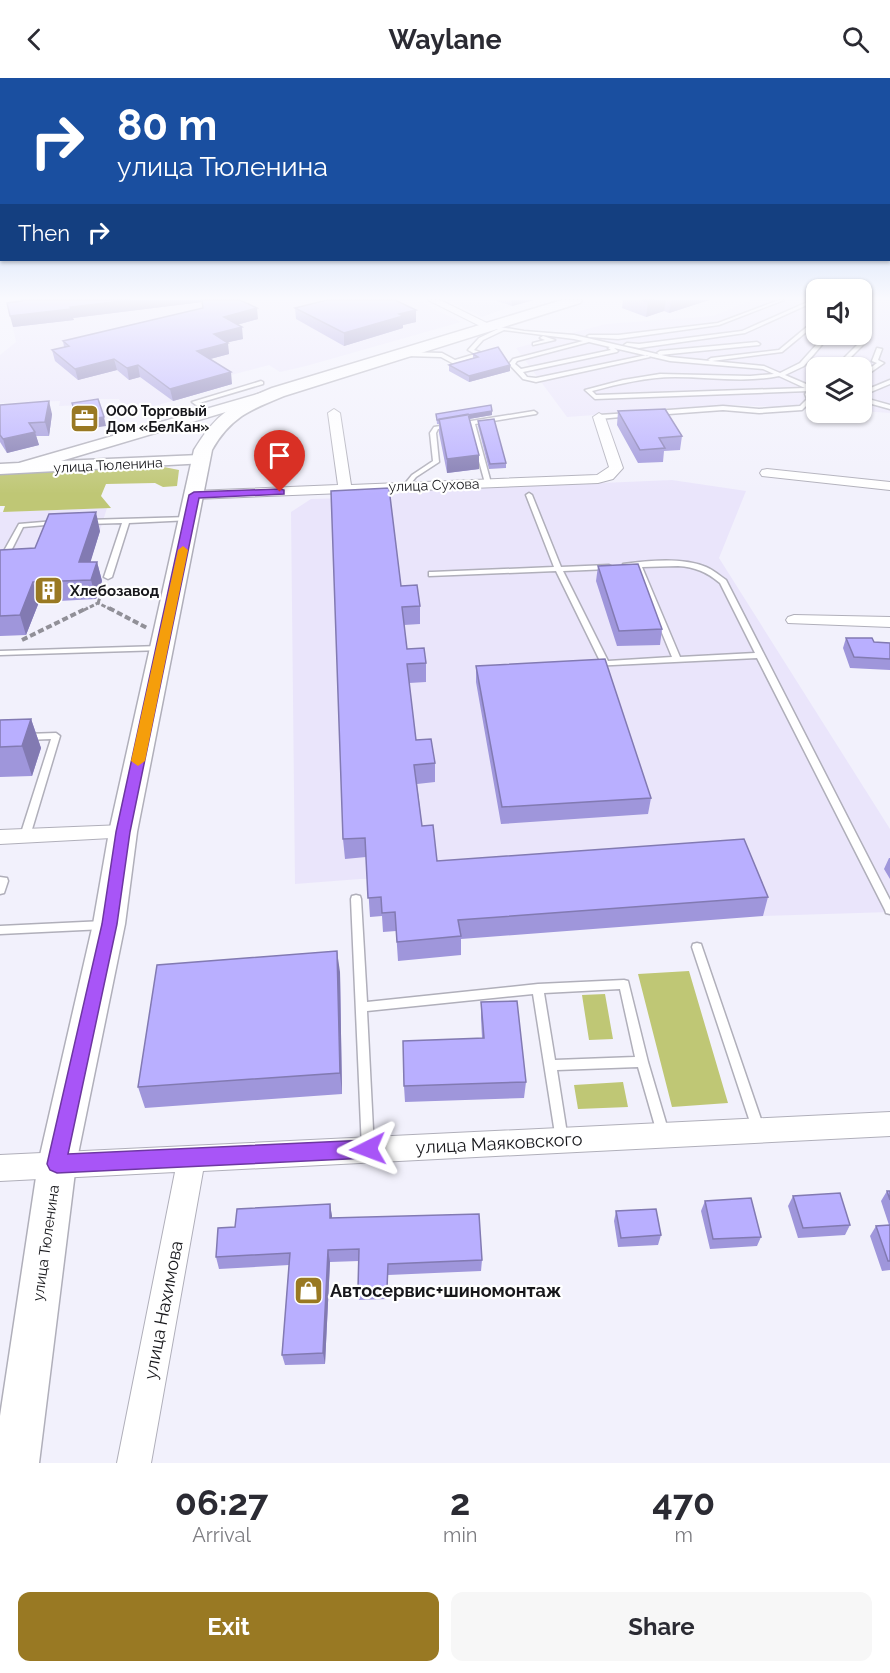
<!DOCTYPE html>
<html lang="en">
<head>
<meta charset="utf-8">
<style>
  :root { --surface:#fff; --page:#f7f7f7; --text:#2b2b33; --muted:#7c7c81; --accent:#997923 }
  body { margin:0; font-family:Raleway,sans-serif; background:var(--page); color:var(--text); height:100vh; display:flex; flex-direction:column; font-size:22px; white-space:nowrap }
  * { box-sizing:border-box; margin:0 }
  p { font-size:20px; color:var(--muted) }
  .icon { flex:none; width:33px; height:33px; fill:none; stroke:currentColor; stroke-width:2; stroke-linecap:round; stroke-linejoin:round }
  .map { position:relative; height:1385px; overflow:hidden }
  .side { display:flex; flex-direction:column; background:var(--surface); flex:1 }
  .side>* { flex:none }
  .guide { position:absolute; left:0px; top:0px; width:891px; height:183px; box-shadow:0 2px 4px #0004; background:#1a4fa0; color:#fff; overflow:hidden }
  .buttons { position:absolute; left:806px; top:201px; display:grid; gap:12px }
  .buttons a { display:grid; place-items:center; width:66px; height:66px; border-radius:12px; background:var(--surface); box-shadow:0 2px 4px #0004; font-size:30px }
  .pin { position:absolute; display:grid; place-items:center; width:51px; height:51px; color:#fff; margin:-62px -26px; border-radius:50% 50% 50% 0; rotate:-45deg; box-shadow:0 0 6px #0007 }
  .pin .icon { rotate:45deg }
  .me { position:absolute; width:66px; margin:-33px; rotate:267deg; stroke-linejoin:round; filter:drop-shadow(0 0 4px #0008) }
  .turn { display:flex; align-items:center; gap:21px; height:126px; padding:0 18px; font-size:27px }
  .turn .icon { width:78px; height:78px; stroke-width:2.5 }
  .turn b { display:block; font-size:42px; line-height:51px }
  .then { display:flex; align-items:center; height:57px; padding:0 18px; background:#0003; gap:12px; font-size:22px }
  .eta { display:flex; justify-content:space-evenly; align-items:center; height:102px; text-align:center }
  .eta b { font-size:36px; font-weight:700; line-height:42px }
  .primary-button { display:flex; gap:12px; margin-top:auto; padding:12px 18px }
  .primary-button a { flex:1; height:69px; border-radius:12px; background:var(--accent); color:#fff; font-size:24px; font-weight:700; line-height:69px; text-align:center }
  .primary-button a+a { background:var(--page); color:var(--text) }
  header { display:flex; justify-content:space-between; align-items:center; height:78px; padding:0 18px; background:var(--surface); font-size:27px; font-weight:700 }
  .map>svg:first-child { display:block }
  .built { fill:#e5e4f6 }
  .industrial { fill:#eae5fb }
  .green { fill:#bfc775 }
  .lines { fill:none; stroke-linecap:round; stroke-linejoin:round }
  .service-casing { stroke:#b0afba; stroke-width:3 }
  .minor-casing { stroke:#b0afba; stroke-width:2 }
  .tertiary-casing { stroke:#b0afba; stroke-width:3 }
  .secondary-casing { stroke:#b0afba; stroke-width:3 }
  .path-far1 { stroke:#919098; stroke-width:3; stroke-dasharray:4.5 2; stroke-linecap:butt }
  .path { stroke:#919098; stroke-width:4; stroke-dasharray:6 3; stroke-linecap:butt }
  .service { fill:#fff; fill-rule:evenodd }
  .minor { fill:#fff; fill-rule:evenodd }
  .tertiary { fill:#fff; fill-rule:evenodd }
  .secondary { fill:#fff; fill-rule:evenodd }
  .wall { fill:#9f96db }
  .shaded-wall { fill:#827ab2 }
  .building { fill:#b9afff; stroke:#827ab2; stroke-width:1.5 }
  .route { fill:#a855f7; stroke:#6d37a1; stroke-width:1.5 }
  .slow { fill:#f59e0b }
  .labels { text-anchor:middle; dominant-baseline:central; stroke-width:4.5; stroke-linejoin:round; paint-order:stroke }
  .far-poi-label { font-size:14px; font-weight:bold; fill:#17171b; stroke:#fff; text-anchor:start }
  .far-street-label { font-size:14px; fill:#17171b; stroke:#fff }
  .poi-label { font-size:15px; font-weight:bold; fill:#17171b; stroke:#fff; text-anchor:start }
  .street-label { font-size:15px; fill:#17171b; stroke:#fff }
  .near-street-label { font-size:18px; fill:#17171b; stroke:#fff }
  .near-poi-label { font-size:18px; font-weight:bold; fill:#17171b; stroke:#fff; text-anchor:start }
</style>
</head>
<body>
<header><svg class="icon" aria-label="back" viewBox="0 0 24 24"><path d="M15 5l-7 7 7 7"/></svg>Waylane<svg class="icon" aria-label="search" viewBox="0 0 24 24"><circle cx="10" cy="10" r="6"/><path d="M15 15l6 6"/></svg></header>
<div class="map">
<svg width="890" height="1385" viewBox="0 0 890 1385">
  <rect width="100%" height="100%" fill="#f2f1fc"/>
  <path class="built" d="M448,222h48l16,6 -30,11z"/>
  <path class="industrial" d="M137,222h279l45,22 -155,44 -26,6 -11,-7 -107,28 11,8 -46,12 -8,-14h-30l-2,6 -28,1 1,-5 -60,2v-48l16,-13 -6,-28z
    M752,222h64v34h45v-34l5,5 8,-5h16v113l-29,-2v-43h-45v41l-82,-4 -167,12 -51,-69 90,-24 107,-8z
    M672,402l74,11 -27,67 171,271v83l-127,4 -312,-37h-91l-65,5 -4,-372 20,-13 73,-2 26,-6z
    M107,430l-23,73h18l-6,18 -57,3 -13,33 -26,1v-124z"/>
  <path class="green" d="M164,389l15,3 -2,16 -14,1 -8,-4 -49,1 -5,12 10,12 -108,4 2,-6h-5v-32z
    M689,893l39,132 -56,4 -34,-133z
    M605,916l8,45 -24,1 -7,-45z
    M623,1004l5,25 -50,2 -4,-24z"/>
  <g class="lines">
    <defs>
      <path id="service" d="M779,222h5l-65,25 -101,14 -29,-2 -2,-1 2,-1h29l100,-12z
        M812,222h4v1l-71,32 -106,15 -15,-3 3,-2 12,1 103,-13z
        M861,228h3v1l-3,1z
        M814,243h2v3l-34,28 -70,9 52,5 16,7 20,-10 26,-29h5l-27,32 -19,9 28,12 3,-2v5l-5,4 2,5 -11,11 -43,3 -36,-3 -68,5 -3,-2 3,-2 68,-5 36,3 41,-3 7,-7 -2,-5 3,-3 -213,8 -10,-9 38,-10 37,-6 90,2 24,-2 -11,-5 -93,-8 -56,-13 4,3 -1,1 -94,20 4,5 9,1 111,-23 3,2 -114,25 -13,-3 -14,-15 4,-5 70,-18 -9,-2 -70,-9 -21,10 -9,10 8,3v2l-28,9 -13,-7 -34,-1 -3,-2 3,-2 35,1 13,7 20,-6 -7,-4 11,-12 19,-9 -12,-2v-1l2,-1 36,6 50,4 96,22 40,4 -2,-1 3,-2 68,-8zM589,264l21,5 -2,1 3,2 -90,19 -6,-5 2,-3zM779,298l26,12 -209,7 -4,-4c27,-7 55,-14 83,-14 35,0 70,6 104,-1z
        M543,258l12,4 -22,5v-2l12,-3 -5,-2z
        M864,260l5,1 -29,29h-6z
        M757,264l3,2 -1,1 -99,10 -3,-2 3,-2z
        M877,270l5,1 -4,11 6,3 -23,16v-4l16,-12 -5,-2z
        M890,302v4l-29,12v-4z
        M261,303l2,1v2l-64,19 12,8v2h-4l-15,-11z
        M861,319l29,8v4l-29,-8z
        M534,333l3,2 -1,1 -61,10 16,59 -1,1 -5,-1 -16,-58 -31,4 -2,4 3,29 -23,15 -8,10 -5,-1 9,-11 21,-14 -3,-28 4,-6z
        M630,335l3,2 -1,1 -33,3 -3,-2 3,-2z
        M529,415l3,2 29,72 48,-2 4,2 -4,2 -46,2 45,90 64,-4 -37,-89h-12v-4c26,-3 58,-7 83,3 7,3 13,8 20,13l164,320v14l-4,-1 -1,-3 -128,-252 -165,8 -1,-2 1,-2 8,-1 -44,-90 -127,5v-4h3l122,-5 -28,-72zM678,488c17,1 29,6 42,17l35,70 -75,4 -38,-90z
        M189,439l2,1v2l-62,3 -17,54 -4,2 -4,-2 18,-54 -35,1 -3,-2 3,-2z
        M55,443l3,2 -1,1 -34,3 -16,32 -4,2 -2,-1 -1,-2 19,-34z
        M160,568h3l1,2 -1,2 -163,5v-4z
        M56,655l4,3 -30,100 -2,2h-6l-2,-2 31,-97 -25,1 -4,-3 4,-3z
        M0,799l7,1 1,3 -4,12 -4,1z
        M356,817l4,1 1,3 6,103 171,-18 86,-4 4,1 20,81 21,71 -2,4 -4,2 -4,-2 -2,-4 -19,-66 -81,3 11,70 -2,4 -4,2 -4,-2 -2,-4 -23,-146 -166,17 7,138 -2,4 -4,2 -4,-2 -2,-4 -11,-250 1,-3zM620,911l15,68 -80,3 -11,-67z
        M104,843l4,1 1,3 -1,3 -4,1 -104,5v-8z
        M697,865l4,1 1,3 62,181 -2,4 -4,2 -4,-2 -2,-4 -60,-181 1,-3z"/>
      <path id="minor" d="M428,222h12l53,26 -5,3 -4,-1z
        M334,331l6,4 11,72 246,-10 12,-8 -16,-50 6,-4 6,4 18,51 -10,11 -15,4 -404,16 -7,-4 7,-4 144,-6 -10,-72z
        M767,391l123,13v8l-128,-14 -2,-3 2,-3z
        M794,537l96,2v10l-102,-4 -2,-3 2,-3z
        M123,747l7,2 3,5 -3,5 -130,7v-14z
        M890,1034v24l-687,35 -52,292h-34l58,-291 -175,9v-26z"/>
      <path id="tertiary" d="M268,313l7,4 -2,3 -212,63 139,-6 6,2 2,3 -2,3 -206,11v-10l19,-1z"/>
      <path id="secondary" d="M562,222h20l-2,3 -296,93c-34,14 -53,21 -72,54l-75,382 -12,92 -49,240 -37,299h-39v-47l38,-252 55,-240 16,-92 85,-382c23,-38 38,-45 78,-62z"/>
    </defs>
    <use href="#service" class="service-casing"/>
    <use href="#minor" class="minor-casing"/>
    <use href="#tertiary" class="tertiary-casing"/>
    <use href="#secondary" class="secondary-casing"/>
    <path class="path-far1" d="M98,525l6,-17
      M84,532l14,-7 14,7"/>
    <path class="path" d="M109,530l38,20
      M22,562l65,-32"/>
    <use href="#service" class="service"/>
    <use href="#minor" class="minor"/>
    <use href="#tertiary" class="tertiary"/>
    <use href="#secondary" class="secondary"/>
  </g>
  <path class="wall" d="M240,222l18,19 -21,6 6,14 -16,3 2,12 -19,5 22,25 -59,17 -33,-24 -11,3 -12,-10 -39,10 -23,-19 -3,-11 12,-3 -1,-6 140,-33 -1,-6 -129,16 1,2 -61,7 9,-26z
    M493,222h41l-22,6z
    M623,222h86l-40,13 -5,-2 -18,6 -24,-9z
    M295,230l121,14 -13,3v3l-59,18 -48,-27z
    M473,276l37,17 -41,11 -20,-11v-6l24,-7z
    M0,327l52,9 -3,22h-13l3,9 -32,8 -7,-11z
    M492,333v4l-23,4 10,36v14l-32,4 -8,-40v-9h-2l-1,-10z
    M618,333l64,25 -2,14 -16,1 -1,11 -25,1 -21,-38z
    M478,343l28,42v5l-17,1 -11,-43z
    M100,453l-10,31h7l5,19 -6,18 -57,3 -13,33 -26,1v-86l35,-2z
    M598,488l64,63 -2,16 -43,1 -21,-65z
    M401,508l19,20v18l-16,1 3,24 19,14v19l-17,1 7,57 19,23v19l-18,2 5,42 15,35 331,36 -5,19 -302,23v16l-63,6 -2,-30 -13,1 -1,-16 -12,1 -4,-60 -21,2 -2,-20z
    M846,560l28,4 16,1v27l-40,-2 -7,-20z
    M476,588l175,132 -3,16 -147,10 -25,-142z
    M31,641l10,29 -9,28 -32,1v-57z
    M889,780h1v21l-6,-10z
    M340,894l2,122 -197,14 -7,-21z
    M481,924l45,80 -2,16 -119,4 -1,-16 78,-48 -1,-20z
    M887,1113h3v79l-8,1 -12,-35 6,-10 13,-1 -8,-24z
    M793,1118l57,29 -5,10 -47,3 -10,-32z
    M705,1123l56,36 -4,9 -47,3 -9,-38z
    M330,1126l2,14 150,42 -1,11 -93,4v24l-29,1 -1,-12 1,-27 -29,1 -5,102 -40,1 -3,-10 7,-90 -70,4 -3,-12 19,-30z
    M616,1133l45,24 -3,10 -40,2 -4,-26z"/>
  <path class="shaded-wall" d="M131,222h71v2l-129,16 1,2 -61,7 -3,-11 60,-9z
    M512,222h22l-22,6z
    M655,222h11l-2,11 -18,6 2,-15z
    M671,222h38l-40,13z
    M257,230l1,11 -33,9 -1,-11z
    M416,232v12l-13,3v3l-59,18v-13l55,-19z
    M242,249l1,12 -27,6 -2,-11z
    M228,265l1,11 -30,8 -2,-11z
    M114,281l3,11 -39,10 -3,-11z
    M138,287l2,12 -11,3 -2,-12z
    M510,287v6l-41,11v-6z
    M231,294l1,12 -59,17 -3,-12z
    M49,323l3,13 -3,22 -4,-14z
    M492,333v4l-52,9 -1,-5z
    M104,339l2,9 -26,4 -2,-9z
    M35,354l4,13 -32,8 -4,-14z
    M479,377v14l-32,4v-14z
    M96,434l4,19 -15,49 -6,-18z
    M97,484l5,19 -6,18 -5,-19z
    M33,504l6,20 -13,33 -6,-20z
    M31,641l10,29 -9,28 -10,-30z
    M337,873l3,21 2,122 -2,-21z
    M330,1126l2,12 -1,14 -1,-12z
    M328,1172l2,12 -5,102 -2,-11z
    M388,1186v35l-1,-11z"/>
  <path class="building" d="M22,222h109l-61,7 1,2 -61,7 -3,-13 15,-2z
    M202,222h38l17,8 -33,9 18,10 -28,7 14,9 -31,8 34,21 -61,17 -32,-24 -11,3 -13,-9 -39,10 -23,-19 17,-4 -6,-5 140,-33z
    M327,222h68l21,10 -17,4 4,2 -59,17 -49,-25z
    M642,222h13l-7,2z
    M498,269l12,18 -41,11 -20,-11 29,-8 -5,-3z
    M98,321l6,18 -26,4 -6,-18z
    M49,323l-4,21 -16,1 6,9 -32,7 -3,-4v-30z
    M491,327l1,6 -55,9 -1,-6z
    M665,331l17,27 -23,2 6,10 -25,2 -22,-39z
    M468,336l11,41 -32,4 -8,-40z
    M494,341l12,44 -16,1 -12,-43z
    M389,410l12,98 16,-1 3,21 -18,1 5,42 17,-1 2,15 -19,1 9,76 15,-1 4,24 -21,2 8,61 11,-1 4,36 307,-22 24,58 -310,23 3,16 -64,6 -2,-30 -13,1 -1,-16 -13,1 -3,-60 -22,1 -12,-348z
    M96,434l-17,50h18l-6,18 -58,2 -13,33 -20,1v-66l35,-2 14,-34z
    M638,486l24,65 -43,2 -21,-65z
    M846,560h26l2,4 16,1v16l-36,-2z
    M605,581l46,139 -149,9 -26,-141z
    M31,641l-9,27 -22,1v-27z
    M337,873l3,122 -202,14 19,-122z
    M517,923l9,81 -122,4 -1,-45 81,-3 -3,-36z
    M887,1113h3v9z
    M840,1115l10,32 -47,3 -10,-32z
    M751,1120l10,39 -48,2 -8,-38z
    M330,1126v14l149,-4 3,46 -94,4 -1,24h-29l1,-39 -31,1 -5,103 -41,2 8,-102 -74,4 2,-29 17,-1 2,-18z
    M656,1131l5,26 -40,3 -5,-27z
    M890,1147v36h-2l-12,-35z"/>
  <linearGradient id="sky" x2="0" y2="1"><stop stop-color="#8dbaf0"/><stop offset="0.53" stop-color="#f9f9fe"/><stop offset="1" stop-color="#f9f9fe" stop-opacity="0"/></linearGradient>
  <rect width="890" height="416" fill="url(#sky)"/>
  <path class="route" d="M280,411l4,1v4l-85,4 -69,334 -13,92 -49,230 300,-14 7,3 3,6 -3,6 -7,3 -311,15 -7,-3 -3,-6 55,-240 14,-92 73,-337 5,-3z"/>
  <path class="slow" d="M183,468l5,4 -43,211 -7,5 -7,-5 47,-211z"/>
  <defs>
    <symbol id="office-square" viewBox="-11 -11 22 22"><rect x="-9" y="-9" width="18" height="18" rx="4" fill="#997923" stroke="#fff"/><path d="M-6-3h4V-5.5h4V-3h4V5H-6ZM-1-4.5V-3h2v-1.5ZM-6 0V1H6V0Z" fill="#fff"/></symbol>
    <symbol id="building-square" viewBox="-11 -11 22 22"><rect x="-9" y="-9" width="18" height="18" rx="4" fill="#997923" stroke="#fff"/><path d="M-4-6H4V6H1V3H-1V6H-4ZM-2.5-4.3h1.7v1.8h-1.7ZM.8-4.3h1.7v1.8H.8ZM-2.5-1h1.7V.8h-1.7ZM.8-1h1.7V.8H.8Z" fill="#fff"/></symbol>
    <symbol id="shop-square" viewBox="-11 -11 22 22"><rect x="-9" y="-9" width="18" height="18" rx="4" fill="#997923" stroke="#fff"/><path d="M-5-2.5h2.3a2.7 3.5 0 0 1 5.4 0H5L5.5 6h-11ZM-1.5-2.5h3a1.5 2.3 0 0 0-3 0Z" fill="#fff"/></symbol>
  </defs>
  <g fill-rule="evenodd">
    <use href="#office-square" x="68" y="324" width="33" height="33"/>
    <use href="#building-square" x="32" y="496" width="33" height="33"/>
    <use href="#shop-square" x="292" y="1196" width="33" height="33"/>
  </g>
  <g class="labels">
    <g class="far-poi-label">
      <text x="106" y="333">ООО Торговый<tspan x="106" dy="16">Дом «БелКан»</tspan></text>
    </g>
    <g class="far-street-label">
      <text transform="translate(108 387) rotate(-3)">улица Тюленина</text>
      <text transform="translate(434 407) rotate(-2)">улица Сухова</text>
    </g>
    <g class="poi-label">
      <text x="70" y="513">Хлебозавод</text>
    </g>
    <g class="street-label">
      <text transform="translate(46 1165) rotate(-82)">улица Тюленина</text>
    </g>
    <g class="near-street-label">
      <text transform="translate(499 1065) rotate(-3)">улица Маяковского</text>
      <text transform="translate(163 1232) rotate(-79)">улица Нахимова</text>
    </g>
    <g class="near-poi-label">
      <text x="330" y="1212">Автосервис+шиномонтаж</text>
    </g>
  </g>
</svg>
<div class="buttons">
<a><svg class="icon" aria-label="sound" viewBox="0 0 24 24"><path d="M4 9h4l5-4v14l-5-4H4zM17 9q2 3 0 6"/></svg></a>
<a><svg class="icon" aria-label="layers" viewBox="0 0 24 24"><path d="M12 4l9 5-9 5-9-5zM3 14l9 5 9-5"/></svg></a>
</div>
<div class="pin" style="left:280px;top:414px;background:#d93025"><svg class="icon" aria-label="arrive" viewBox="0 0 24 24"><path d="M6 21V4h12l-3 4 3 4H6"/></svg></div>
<svg class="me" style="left:368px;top:1071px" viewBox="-20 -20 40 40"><path d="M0-17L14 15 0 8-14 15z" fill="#a855f7" stroke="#fff" stroke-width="4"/></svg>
<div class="guide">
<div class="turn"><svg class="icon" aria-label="right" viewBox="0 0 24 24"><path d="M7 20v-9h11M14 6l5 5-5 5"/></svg><div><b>80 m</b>улица Тюленина</div></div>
<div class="then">Then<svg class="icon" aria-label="right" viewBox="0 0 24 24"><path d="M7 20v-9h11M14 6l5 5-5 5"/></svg></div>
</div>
</div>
<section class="side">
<div class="eta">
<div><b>06:27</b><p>Arrival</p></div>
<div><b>2</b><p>min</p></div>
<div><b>470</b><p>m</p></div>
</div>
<div class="primary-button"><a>Exit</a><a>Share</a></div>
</section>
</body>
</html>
